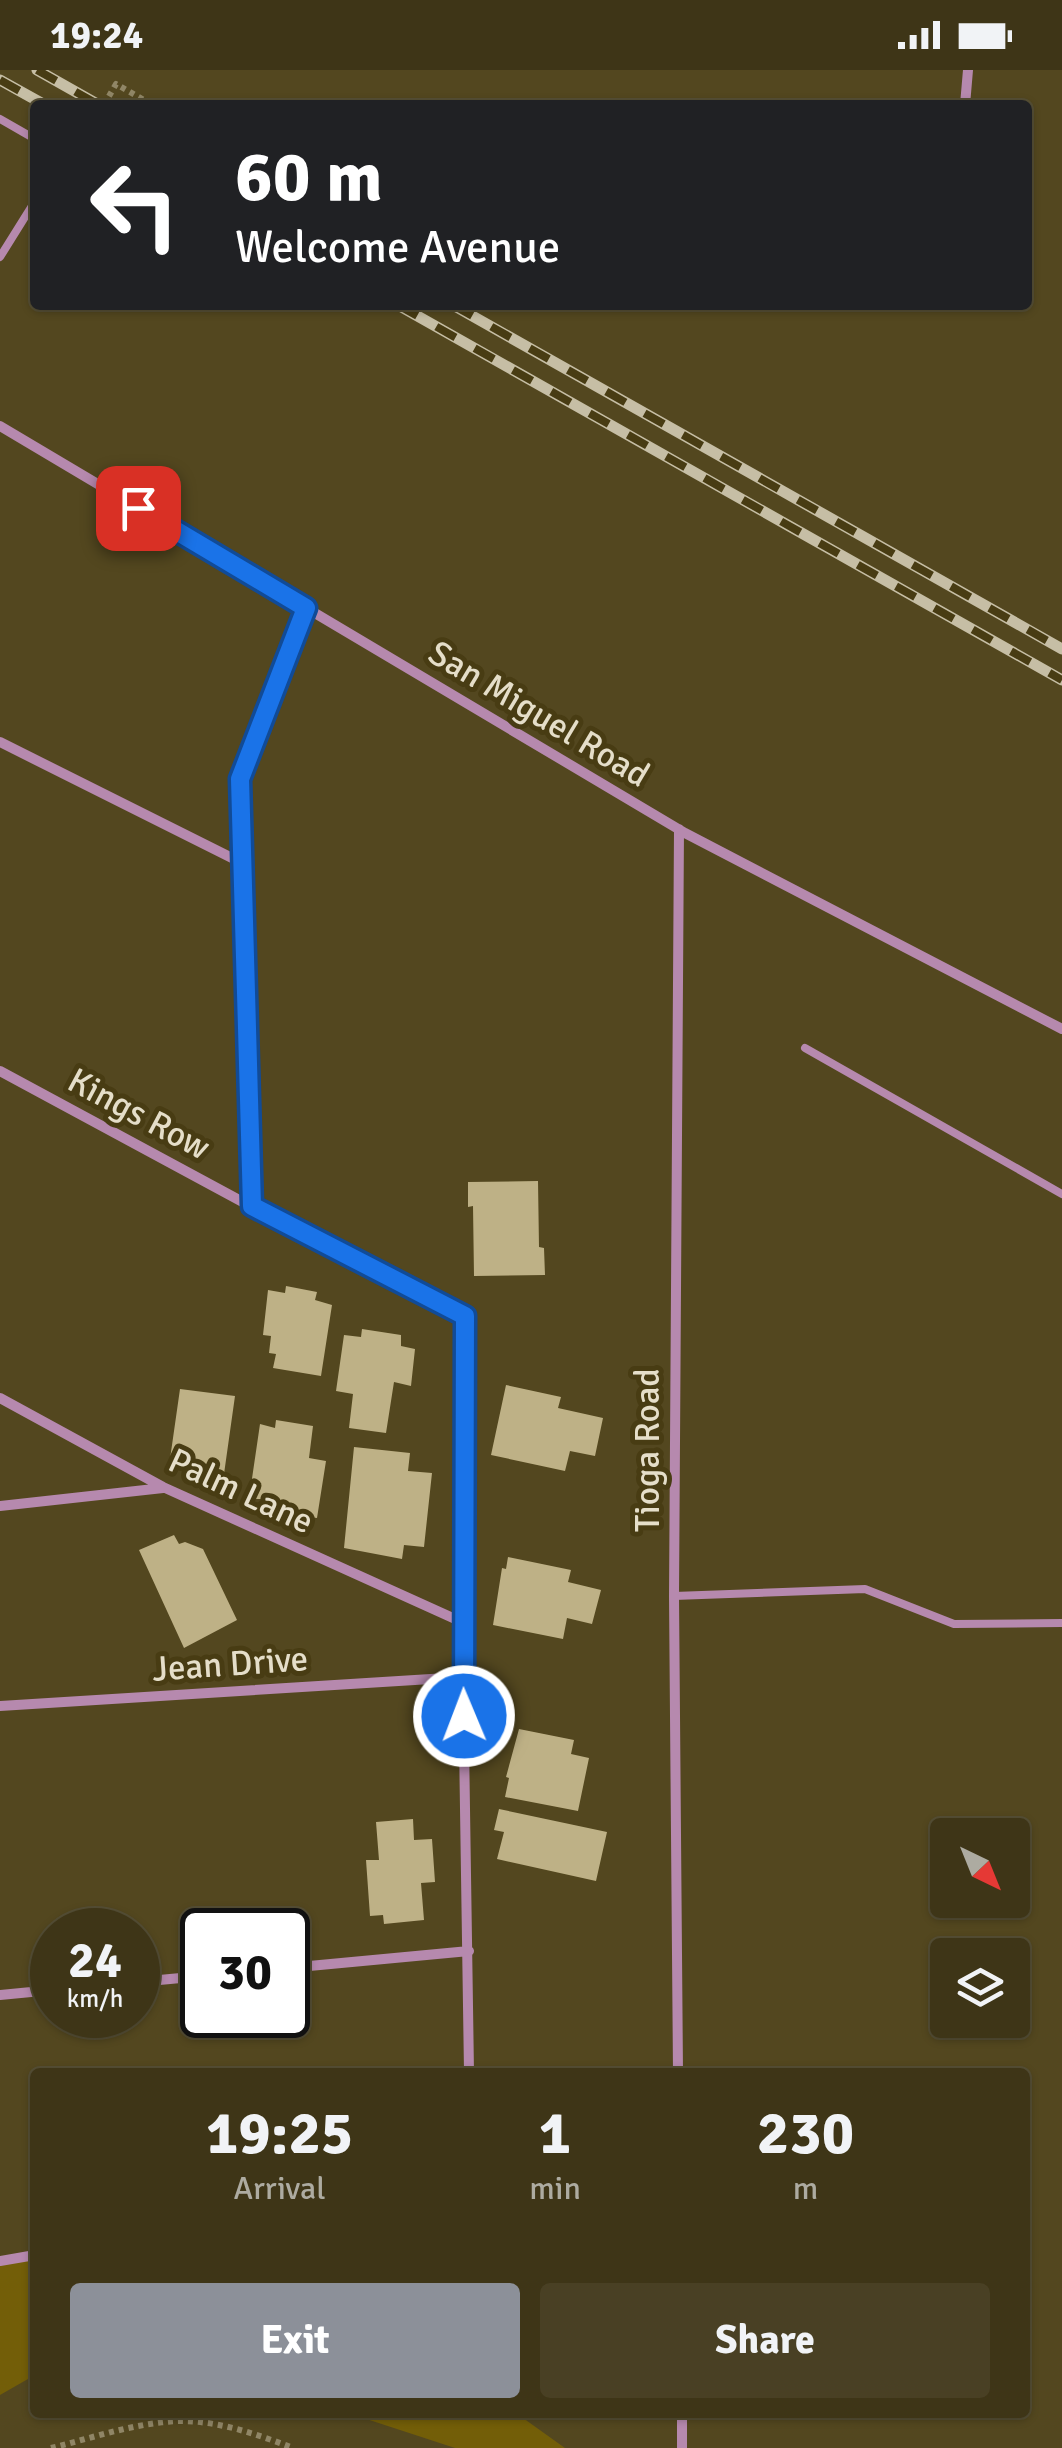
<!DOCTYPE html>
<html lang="en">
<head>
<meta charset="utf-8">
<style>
  :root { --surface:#3e3517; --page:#494024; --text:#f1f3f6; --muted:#adaba1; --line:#575036; --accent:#8c9099 }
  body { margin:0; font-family:Signika,sans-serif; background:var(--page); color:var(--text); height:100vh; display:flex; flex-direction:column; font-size:38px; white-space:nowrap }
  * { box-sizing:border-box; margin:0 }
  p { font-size:32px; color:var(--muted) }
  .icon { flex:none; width:55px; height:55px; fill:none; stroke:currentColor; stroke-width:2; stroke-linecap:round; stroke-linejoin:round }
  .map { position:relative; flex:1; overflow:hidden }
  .side { position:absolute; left:30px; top:1998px; width:1000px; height:350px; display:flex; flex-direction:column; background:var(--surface); border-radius:10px; box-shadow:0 2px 8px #0004,0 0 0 2px var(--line) }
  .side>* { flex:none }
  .hud { position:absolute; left:30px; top:30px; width:1002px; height:210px; border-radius:10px; box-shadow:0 2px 8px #0004,0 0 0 2px var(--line); background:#202124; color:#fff; overflow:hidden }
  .needle { width:65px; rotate:137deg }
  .buttons { position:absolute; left:930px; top:1748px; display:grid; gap:20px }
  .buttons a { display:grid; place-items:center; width:100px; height:100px; border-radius:10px; background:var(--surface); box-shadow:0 2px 8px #0004,0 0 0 2px var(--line); font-size:50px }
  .speed { position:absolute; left:30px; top:1838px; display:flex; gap:20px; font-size:50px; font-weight:700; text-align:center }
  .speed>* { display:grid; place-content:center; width:130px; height:130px; border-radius:50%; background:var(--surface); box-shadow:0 2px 8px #0004,0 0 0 2px var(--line); line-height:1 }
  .speed small { font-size:25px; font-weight:400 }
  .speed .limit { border:5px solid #111; border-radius:15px; background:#fff; color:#111 }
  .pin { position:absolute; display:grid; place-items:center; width:85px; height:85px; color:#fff; margin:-42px; border-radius:20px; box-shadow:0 5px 15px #0006 }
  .me { position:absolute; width:110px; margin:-55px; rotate:359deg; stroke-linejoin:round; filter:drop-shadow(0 0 8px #0008) }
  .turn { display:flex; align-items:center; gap:35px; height:210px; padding:0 40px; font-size:45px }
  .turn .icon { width:130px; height:130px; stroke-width:2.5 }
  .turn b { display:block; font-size:70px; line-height:85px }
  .eta { display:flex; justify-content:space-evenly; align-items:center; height:170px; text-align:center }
  .eta b { font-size:60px; font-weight:700; line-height:70px }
  .primary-button { display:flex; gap:20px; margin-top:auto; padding:20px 40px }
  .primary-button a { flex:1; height:115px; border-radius:10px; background:var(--accent); color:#fff; font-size:40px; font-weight:700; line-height:115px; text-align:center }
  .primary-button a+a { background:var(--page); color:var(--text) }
  .status { display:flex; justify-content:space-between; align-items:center; height:70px; padding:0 50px; background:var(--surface); direction:ltr }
  .status svg { height:28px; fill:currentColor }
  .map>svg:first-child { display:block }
  .green { fill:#735e08 }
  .building { fill:#beb186 }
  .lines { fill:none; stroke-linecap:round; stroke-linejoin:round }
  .path { stroke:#908666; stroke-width:6; stroke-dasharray:5 5; stroke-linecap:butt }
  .service { stroke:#b689ae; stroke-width:8 }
  .minor { stroke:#b689ae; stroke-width:10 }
  .rail-casing { stroke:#c6bea5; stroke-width:11 }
  .rail { stroke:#483c13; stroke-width:8; stroke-dasharray:22; stroke-linecap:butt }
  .route-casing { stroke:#114b97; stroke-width:25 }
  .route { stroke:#1a73e8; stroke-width:18 }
  .labels { text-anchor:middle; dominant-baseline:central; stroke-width:10; stroke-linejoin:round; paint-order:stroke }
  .street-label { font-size:35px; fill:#e5dec9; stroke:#483c13 }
</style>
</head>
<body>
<div class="status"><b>19:24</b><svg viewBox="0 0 49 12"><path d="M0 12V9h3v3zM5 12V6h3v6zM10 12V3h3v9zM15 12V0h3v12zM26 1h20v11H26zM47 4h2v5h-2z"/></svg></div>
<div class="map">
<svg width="1062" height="2378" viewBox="0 0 1062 2378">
  <rect width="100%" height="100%" fill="#53471f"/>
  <path class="green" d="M35,2185v120l-35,20v-134z
    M348,2343h168l49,35h-110z"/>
  <path class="building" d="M538,1111l1,66 5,1 1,27 -71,1 -1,-70 -5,1v-25z
    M286,1216l31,6 -2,8 17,5 -11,71 -48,-8 3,-14 -7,-1 2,-17 -8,-1 5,-45 17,3z
    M362,1259l39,6v11l14,3 -4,37 -17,-4 -8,51 -37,-5 4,-34 -17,-3 8,-56 17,2z
    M506,1315l55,12 -3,11 45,10 -8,38 -25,-5 -5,20 -74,-16z
    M180,1319l55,7 -11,78 -40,-6 1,-6 -15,-3z
    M276,1350l37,6 -4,32 17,3 -9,57 -55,-7 1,-12h-14l11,-75 15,4z
    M354,1377l56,6 -2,18 24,2 -8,74 -20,-2 -2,14 -58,-11z
    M174,1465l5,9 6,-2 18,7 34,71 -53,28 -45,-98z
    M508,1487l63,13 -3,12 33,8 -9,34 -25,-6 -4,21 -70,-14 9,-57 4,1z
    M519,1659l55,11 -3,14 18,4 -11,53 -73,-14 4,-19 -3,-1z
    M499,1739l108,23 -11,49 -99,-22 7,-27 -10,-2z
    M413,1749l1,21 18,-1 3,43 -14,1 3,37 -40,4 -1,-9 -13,1 -4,-56h13l-3,-38z"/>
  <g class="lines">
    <path class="path" d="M104,35l12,-21 28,16
      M51,2378c37,-9 75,-22 114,-26 43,-5 89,11 128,26"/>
    <path class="service" d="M0,49l35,20
      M0,187l35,-56
      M805,978l257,146
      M674,1526l191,-7 89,35 108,-1"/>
    <path class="minor" d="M965,35l3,-35
      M0,356l685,407 377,196
      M306,538l-65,171 11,428 213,108 -2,362 6,395
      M0,672l244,122
      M0,1001l252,136
      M0,1328l163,89 301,136
      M0,1436l163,-18
      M0,1636l463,-29
      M288,1898l181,-17
      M138,1912l64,-6
      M0,1925l52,-5
      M678,2002l-4,-476 5,-767
      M0,2191l35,-6
      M682,2342v36"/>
    <defs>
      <path id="rail" d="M37,0l62,35
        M0,10l45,25
        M398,235l664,375
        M453,235l609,344"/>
    </defs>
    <use href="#rail" class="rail-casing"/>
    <use href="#rail" class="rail"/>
  </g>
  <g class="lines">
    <defs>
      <path id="route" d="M138,438l168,100 -66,171 12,427 213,110 -1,400"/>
    </defs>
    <use href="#route" class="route-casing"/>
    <use href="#route" class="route"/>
  </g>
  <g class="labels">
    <g class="street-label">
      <text transform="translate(539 644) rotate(31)">San Miguel Road</text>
      <text transform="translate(139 1044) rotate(28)">Kings Row</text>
      <text transform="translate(647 1380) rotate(-90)">Tioga Road</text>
      <text transform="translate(241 1421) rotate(25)">Palm Lane</text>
      <text transform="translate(230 1594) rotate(-4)">Jean Drive</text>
    </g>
  </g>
</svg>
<div class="buttons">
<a><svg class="needle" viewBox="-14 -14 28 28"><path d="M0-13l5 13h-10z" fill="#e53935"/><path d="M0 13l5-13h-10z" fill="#adaba1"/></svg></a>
<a><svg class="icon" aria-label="layers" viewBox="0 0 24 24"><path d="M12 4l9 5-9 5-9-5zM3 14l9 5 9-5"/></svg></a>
</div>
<div class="speed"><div>24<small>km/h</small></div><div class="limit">30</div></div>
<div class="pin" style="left:138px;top:438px;background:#d93025"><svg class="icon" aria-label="arrive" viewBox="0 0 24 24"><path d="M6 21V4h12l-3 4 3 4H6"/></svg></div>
<svg class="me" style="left:464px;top:1646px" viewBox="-20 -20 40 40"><circle r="17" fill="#1a73e8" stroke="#fff" stroke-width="3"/><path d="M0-11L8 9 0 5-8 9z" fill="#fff"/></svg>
<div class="hud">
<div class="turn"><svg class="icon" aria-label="left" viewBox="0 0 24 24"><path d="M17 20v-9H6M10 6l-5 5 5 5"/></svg><div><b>60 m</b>Welcome Avenue</div></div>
</div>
<section class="side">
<div class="eta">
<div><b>19:25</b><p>Arrival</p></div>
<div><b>1</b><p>min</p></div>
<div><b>230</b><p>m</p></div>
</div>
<div class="primary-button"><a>Exit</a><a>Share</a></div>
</section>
</div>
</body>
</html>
